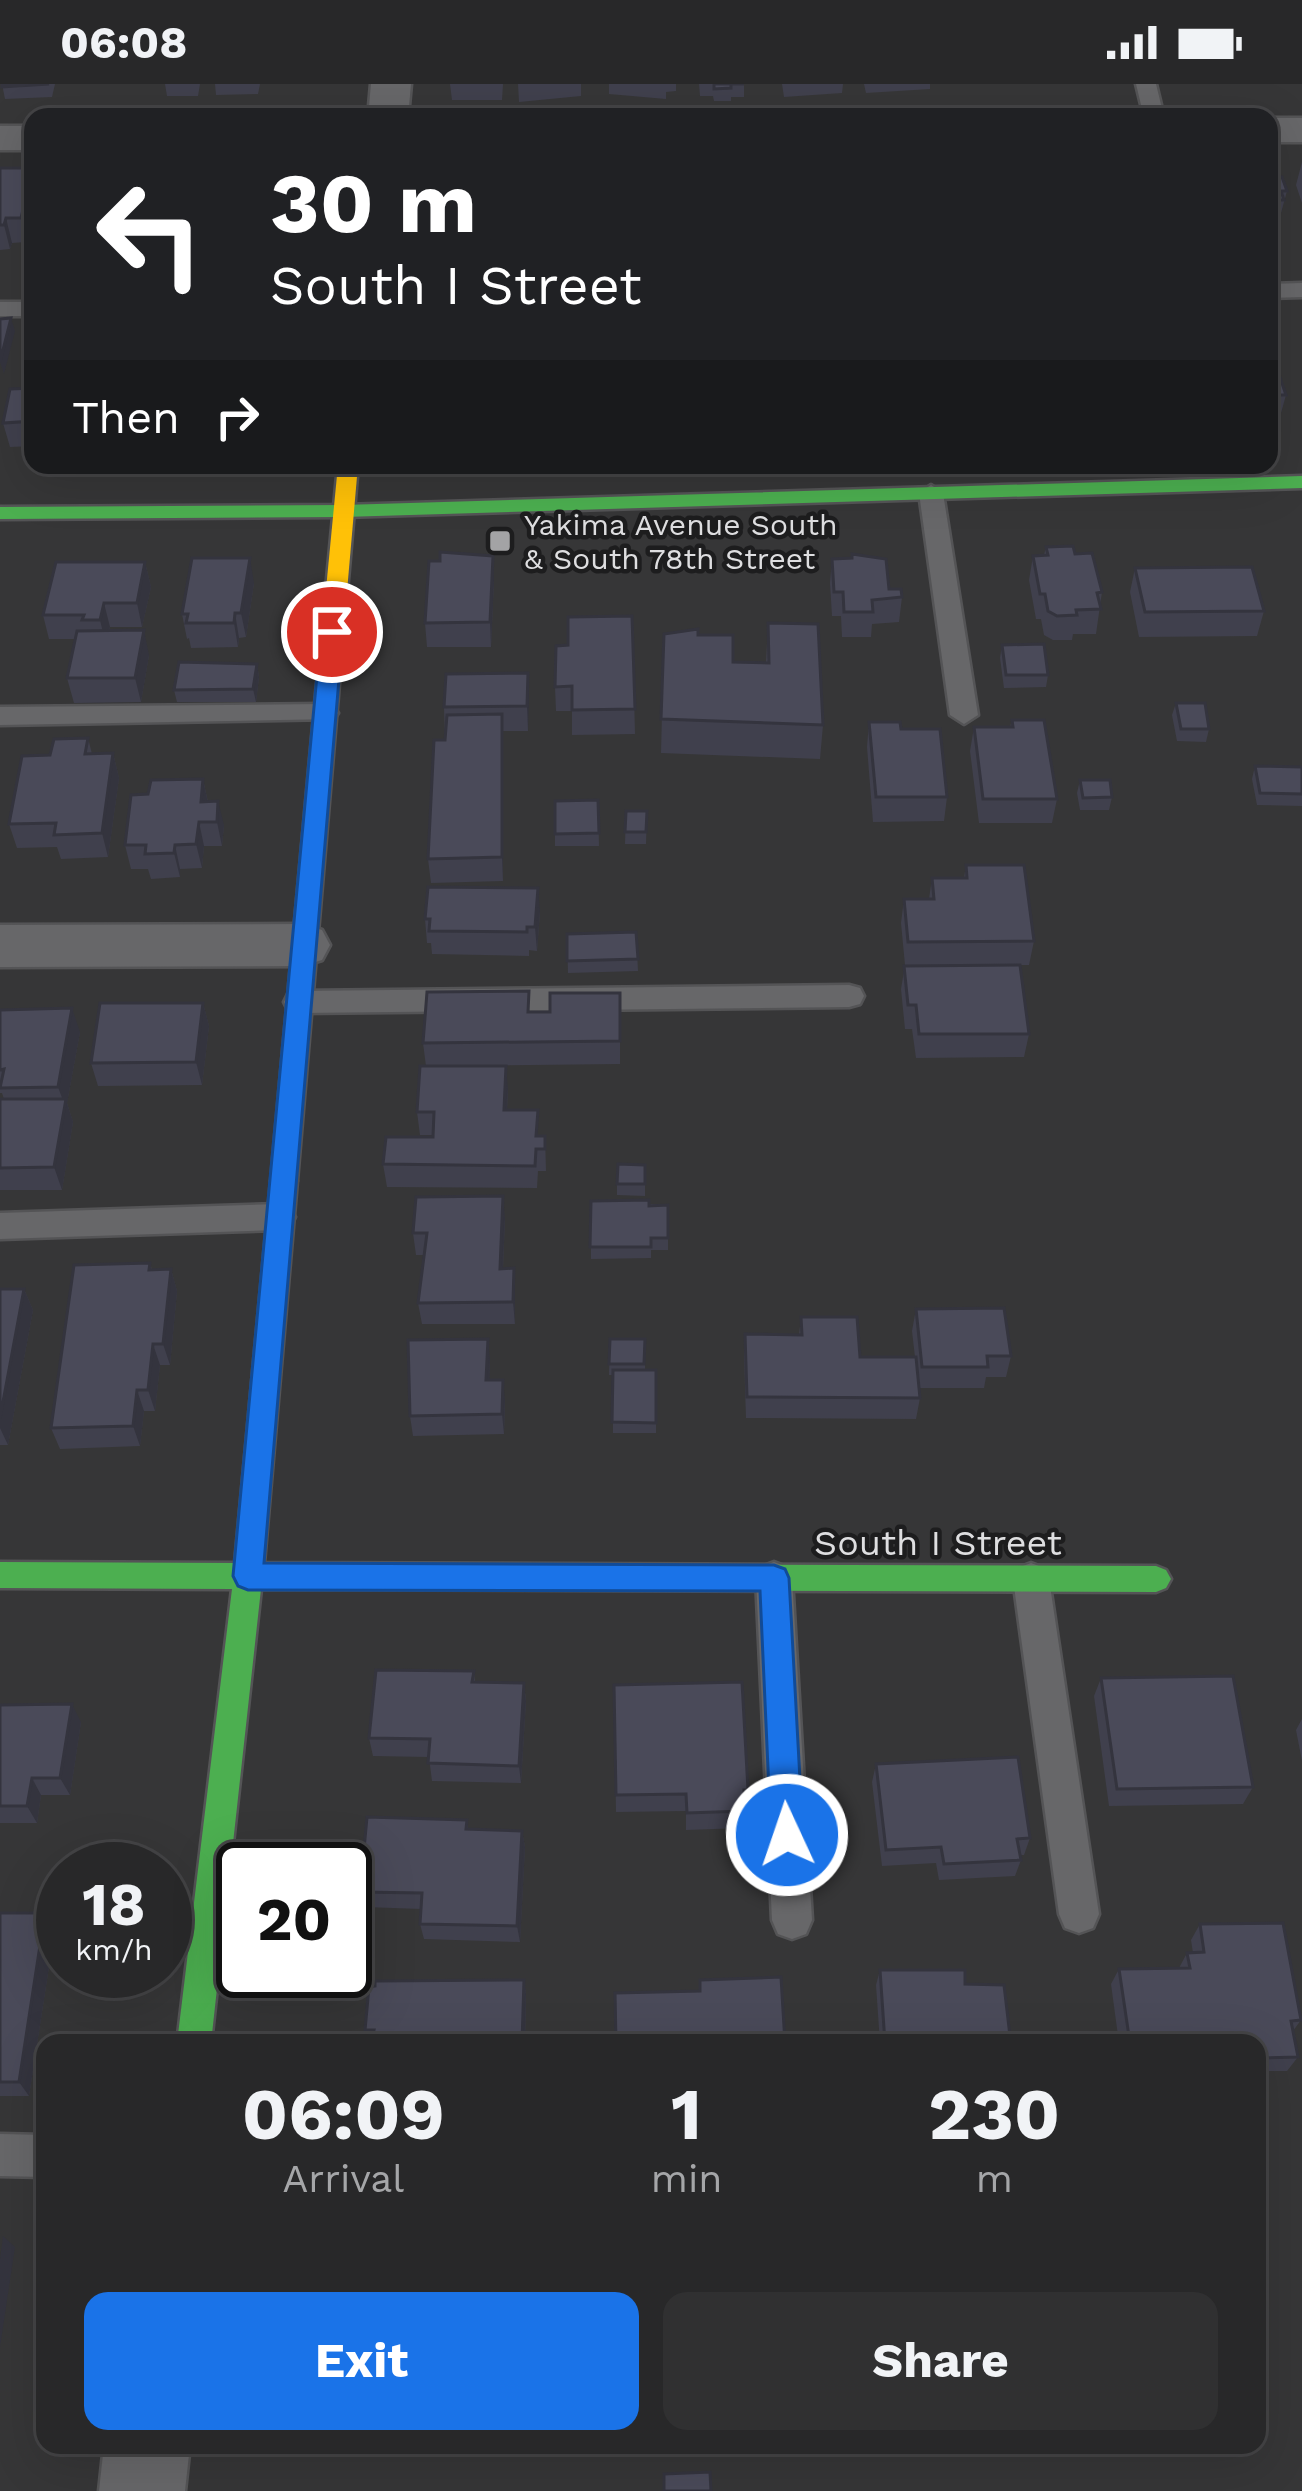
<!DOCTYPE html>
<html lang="en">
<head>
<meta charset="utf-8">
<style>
  :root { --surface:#282829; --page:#303031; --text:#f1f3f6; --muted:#a5a6a8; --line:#444446; --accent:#1a73e8 }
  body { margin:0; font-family:"Work Sans",sans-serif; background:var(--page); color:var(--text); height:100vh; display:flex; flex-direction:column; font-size:45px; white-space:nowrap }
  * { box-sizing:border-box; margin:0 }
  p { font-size:39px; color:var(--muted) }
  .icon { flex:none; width:66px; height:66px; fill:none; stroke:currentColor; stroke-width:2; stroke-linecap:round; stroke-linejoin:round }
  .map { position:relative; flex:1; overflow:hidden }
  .side { position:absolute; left:36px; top:1950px; width:1230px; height:420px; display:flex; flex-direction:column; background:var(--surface); border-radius:24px; box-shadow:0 12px 48px #0002,0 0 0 3px var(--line) }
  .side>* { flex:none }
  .hud { position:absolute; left:24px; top:24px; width:1254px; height:366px; border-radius:24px; box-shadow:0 12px 48px #0002,0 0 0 3px var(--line); background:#202124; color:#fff; overflow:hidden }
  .speed { position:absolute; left:36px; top:1758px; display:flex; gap:24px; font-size:60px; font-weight:700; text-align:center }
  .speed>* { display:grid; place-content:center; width:156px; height:156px; border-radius:50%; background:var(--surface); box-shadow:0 12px 48px #0002,0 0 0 3px var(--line); line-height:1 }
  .speed small { font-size:30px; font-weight:400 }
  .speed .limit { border:6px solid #111; border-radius:18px; background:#fff; color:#111 }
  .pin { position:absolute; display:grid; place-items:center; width:102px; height:102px; color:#fff; margin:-51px; border:6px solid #fff; border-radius:50%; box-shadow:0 3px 12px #0007 }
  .me { position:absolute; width:132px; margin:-66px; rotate:357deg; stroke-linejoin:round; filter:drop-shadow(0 0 9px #0008) }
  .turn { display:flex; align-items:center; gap:42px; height:252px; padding:0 48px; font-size:54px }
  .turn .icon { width:156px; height:156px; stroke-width:2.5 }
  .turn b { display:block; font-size:84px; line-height:102px }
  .then { display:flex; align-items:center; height:114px; padding:0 48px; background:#0003; gap:24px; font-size:45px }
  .eta { display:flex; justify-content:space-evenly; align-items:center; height:204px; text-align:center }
  .eta b { font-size:72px; font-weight:700; line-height:84px }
  .action { display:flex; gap:24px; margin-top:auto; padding:24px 48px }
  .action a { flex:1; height:138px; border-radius:24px; background:var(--accent); color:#fff; font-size:48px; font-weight:700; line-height:138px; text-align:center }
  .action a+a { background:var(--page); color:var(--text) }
  .status { display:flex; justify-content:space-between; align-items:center; height:84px; padding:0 60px; background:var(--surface); direction:ltr }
  .status svg { height:33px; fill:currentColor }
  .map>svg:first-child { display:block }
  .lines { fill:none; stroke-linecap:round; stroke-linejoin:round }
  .lane-casing { stroke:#545456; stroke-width:5 }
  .street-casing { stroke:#545456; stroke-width:5 }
  .fast-casing { stroke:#545456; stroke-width:5 }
  .slow-casing { stroke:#545456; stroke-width:5 }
  .jam-casing { stroke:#545456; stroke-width:5 }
  .lane { fill:#676769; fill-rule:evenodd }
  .street { fill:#676769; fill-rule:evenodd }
  .fast { fill:#4caf50; fill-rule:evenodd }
  .slow { fill:#ffc107; fill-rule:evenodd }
  .jam { fill:#c62828; fill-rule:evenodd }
  .wall { fill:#40404d }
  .shaded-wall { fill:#34343e }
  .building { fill:#4a4a59; stroke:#34343e; stroke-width:3 }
  .route { fill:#1a73e8; stroke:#114b97; stroke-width:3 }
  .poi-dot { fill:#a3a3a5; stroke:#1d1d1e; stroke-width:4.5 }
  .labels { text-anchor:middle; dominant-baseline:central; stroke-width:9; stroke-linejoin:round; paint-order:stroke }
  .far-poi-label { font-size:30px; fill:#dedee0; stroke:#1d1d1e; text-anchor:start }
  .street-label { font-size:36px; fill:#dedee0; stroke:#1d1d1e }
</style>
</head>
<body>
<div class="status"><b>06:08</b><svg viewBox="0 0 49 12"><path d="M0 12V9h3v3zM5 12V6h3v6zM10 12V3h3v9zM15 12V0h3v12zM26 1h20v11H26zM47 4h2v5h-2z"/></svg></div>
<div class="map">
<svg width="1302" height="2407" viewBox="0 0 1302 2407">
  <rect width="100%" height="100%" fill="#363637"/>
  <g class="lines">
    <defs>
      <path id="lane" d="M1136,0h20l8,33h-20z
        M1302,199v14l-33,1v-14z
        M0,218h33v14h-33z
        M931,401l12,8 35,222 -14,9 -14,-9 -31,-222z
        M324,620l10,3 4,6 -4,6 -334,6v-18z
        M849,901l11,3 4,8 -4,8 -11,3 -550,6 -11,-3 -4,-8 4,-8 11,-3z
        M279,1120l11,4 5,9 -5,9 -11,4 -279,9v-26z
        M774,1478l13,5 5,11 20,342 -6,14 -14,5 -14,-5 -6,-14 -16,-342 5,-11z
        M1031,1479l13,5 5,11 50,335 -6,14 -14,5 -14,-5 -6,-14 -46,-335 5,-11z
        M0,2050l45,1v42l-45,-1z"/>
      <path id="street" d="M371,0h40l-3,33h-40z
        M1269,34h33v24h-33z
        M0,42h33v24h-33z
        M302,840l20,6 8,15 -8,15 -20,6 -302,1v-42z
        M104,2361h86l-5,46h-86z"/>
      <path id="fast" d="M1302,392v12l-959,29 -343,2v-12l343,-2z
        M284,1087l13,10 -33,382 892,3 10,4 5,9 -5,9 -10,4 -895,-3 -50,454h-34l55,-454 -232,-1v-26l235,1 36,-382z"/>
      <path id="slow" d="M338,381h20l-18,207 -11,7 -11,-7z"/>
      <path id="jam" d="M329,581l11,7 -43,509 -13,10 -13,-10 47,-509z"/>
    </defs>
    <use href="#lane" class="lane-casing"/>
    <use href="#street" class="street-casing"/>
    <use href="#fast" class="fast-casing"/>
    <use href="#slow" class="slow-casing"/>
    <use href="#jam" class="jam-casing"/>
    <use href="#lane" class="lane"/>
    <use href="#street" class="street"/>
    <use href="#fast" class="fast"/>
    <use href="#slow" class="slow"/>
    <use href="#jam" class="jam"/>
  </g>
  <path class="wall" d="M2,0h53l-3,13 -47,2z
    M165,0h35l-2,12h-31z
    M215,0h45l-2,10 -42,1z
    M450,0h53l-1,16h-50z
    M518,0h63v12l-62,6z
    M609,0h67v7l-10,1v7l-57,-5z
    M699,0h45v13h-13v4h-17l-1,-5h-13z
    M782,0h61l-1,9 -58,4z
    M864,0h66v5l-64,4z
    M1302,78v41l-6,-18z
    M0,84h33v49l-7,25 -14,1 -2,6 -10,1z
    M1269,92l18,15 -6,22h-12z
    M1269,261l17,50 -7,25h-10z
    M33,304v58l-23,1 -7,-24z
    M1046,463l29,7 27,38 -6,42h-23l-1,6h-19l-9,-5 -3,-16h-5l-7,-39 4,-24 11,-1z
    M832,475l70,38 -3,25 -27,2 -1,13h-29l-1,-21h-9l-2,-33z
    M440,477l54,19 -3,67h-64l-2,-24z
    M145,478l6,25 -9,40h-32l-1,4 40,24 -8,47 -67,1 -7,-25 8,-39h-26l-6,-24z
    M1135,484l129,43 -7,25 -118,1 -9,-45z
    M254,499l-8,54 -7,1 -1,9 -47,1 -2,-10 -2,1 -5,-25z
    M632,532l3,118 -63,1v-24h-16l-1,-24 13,-42z
    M768,539l55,102 -3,34 -159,-6 3,-119 34,1 35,27 33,1z
    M1002,561l46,30 -2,12 -42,1 -4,-30z
    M257,580l2,13 -3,25h-79l-3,-12z
    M528,589v58h-25v150l-72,2 -3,-24 17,-119 -1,-33z
    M1176,619l33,26 -3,13 -29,-1 -5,-26z
    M1012,636l45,79 -5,24h-73l-9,-72 4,-24h36z
    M869,638l32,7 46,68 -3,24 -71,1 -6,-75z
    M88,654l4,16 21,-1 6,25 -11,79 -47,2 -4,-12 -40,1 -8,-24 41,-69z
    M1255,682l47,1v39l-45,-1 -5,-26z
    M203,695l5,23 16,23 -2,21h-18l-2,22 -22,1v8l-29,2 -3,-10h-17l-6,-24 23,-51z
    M1080,696l32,17 -3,13h-29l-3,-17z
    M598,716l1,46h-44v-45z
    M626,727h21l-1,33h-21z
    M966,781l68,76 -5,24h-9l9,69 -5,23 -108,1 -4,-29h-7l-4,-40 4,-24 -4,-42 3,-24h25l3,-21h32z
    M540,828l-3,39 -8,-1v6l-97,-2 -1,-11h-4l-2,-24z
    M636,848l2,39 -70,2 -1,-39z
    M620,909v71l-172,2 60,23 -1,21 32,26h6l1,35h-8l-1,17 -150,-1 -4,-23 50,-27v-2h-13l-3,-23 9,-46 -3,-23 107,-31h20z
    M203,919l6,23 -7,59 -104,1 -7,-23z
    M0,926l80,22 -13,71 6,19 -11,68h-62v-91h4l-2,-6h-2z
    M645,1081v31l-28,-1v-11z
    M591,1117l77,4v45h-17v8l-60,1z
    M505,1134l-2,51 11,-1 1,56h-93l-4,-21 6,-48h-8l-3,-22z
    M150,1179l2,7 19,-1 6,22 -7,74h-10l-5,46h-11l-4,35 -80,3 -9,-21z
    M0,1205h24l9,21 -25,135h-8z
    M916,1225l95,47 -5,21h-20l-2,11h-65l1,10 -4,21 -170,-1 -2,-62 1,-22 54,1 2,-18 59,40h55l-3,-26z
    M610,1255h35v31h11v63h-43v-58h-4z
    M490,1276l-1,20 16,21 -1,33 -91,2 -3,-20z
    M474,1587l1,11 49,1 2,18 -5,82 -89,-2 -3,-24 -56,-1 -4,-18z
    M1101,1594l152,109 -10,17 -134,2 -15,-110z
    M614,1601l134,105 -1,17h-2l-2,21 -57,2v-19l-70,1z
    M0,1621l81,17 -11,73h-29l-4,28h-37z
    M1302,1635v42l-6,-31z
    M876,1680l154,74 -6,17h-4l1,5 -6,16 -76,4 -3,-17 -54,3 -10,-84z
    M467,1736l1,9 54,2 3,16 -5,95 -96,-3 -4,-15 1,-15 -56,-2 -5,-15z
    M0,1829l55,15 -26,168h-29z
    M1200,1840l101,96 -8,11 5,26 -11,14h-30v-28h-138l-8,-59 8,-15 60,-1 8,-15h6l-2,-13z
    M880,1886l85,14 45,52 13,7h-143l-4,-58z
    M524,1896l2,14 -1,49h-155l-5,-13z"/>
  <path class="shaded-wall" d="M33,87v46l-7,25 -5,-24z
    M6,134l6,25 -2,6 -6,-24z
    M11,234l4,13 -11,43 -4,-12z
    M493,472l1,24 -3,67 -1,-25z
    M250,474l4,25 -8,54 -5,-24z
    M145,478l6,25 -9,40 -5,-24z
    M104,519l6,24 -4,18 -6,-25z
    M235,529l4,25 -1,9 -4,-24z
    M144,546l5,25 -8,47 -6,-24z
    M257,580l2,13 -3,25 -3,-13z
    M528,589l1,24 -1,34 -1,-25z
    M502,630l1,24v143l-1,-24z
    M113,669l6,25 -11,79 -6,-24z
    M203,695l5,24 -7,-1z
    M218,717l6,24 -2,21 -5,-24z
    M199,738l5,24 -2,22 -6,-24z
    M175,761l5,24v8l-6,-24z
    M538,804l2,24 -3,39 -2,-24z
    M203,919l6,23 -7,59 -6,-23z
    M72,924l8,24 -13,71 6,19 -11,68 -8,-23 11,-61 -7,-19z
    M506,982l2,23 -2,44 -2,-23z
    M503,1112l2,22 -3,72 -2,-21z
    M514,1184l1,22v34l-2,-22z
    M171,1185l6,22 -7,74 -7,-21z
    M24,1205l9,21 -25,135 -8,-17v-10z
    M488,1255l2,21 -1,41 -3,-21z
    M153,1260l7,21 -5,46 -7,-21z
    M503,1296l2,21 -1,33 -2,-20z
    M137,1306l7,21 -4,35 -7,-20z
    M524,1599l2,18 -5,82 -2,-17z
    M72,1620l9,18 -11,73 -10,-17z
    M32,1694l9,17 -4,28 -10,-17z
    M522,1747l3,16 -5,95 -3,-16z
    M45,1829l10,15 -26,168 -10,-14z
    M524,1896l2,14 -1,49h-3z
    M3,2152l12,11 -15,100v-88z"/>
  <path class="building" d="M2,0h47l-47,3z
    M714,0h30h-13v4l-17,1z
    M0,84h33l-12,50h-15l-2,7h-4z
    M1269,92l13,1 5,14h-6l3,9h-15z
    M11,234l-11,44v-43z
    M1269,261l17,50h-17z
    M33,304v33l-30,2 7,-34z
    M1073,462l2,8 17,-1 10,39 -5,1 4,16 -25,1 1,5 -20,1 -9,-5 -3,-17h-5l-7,-38 15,-1 -2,-8z
    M440,468l53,4 -3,66 -65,1 4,-62h11z
    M852,470l34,5 3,30h12l1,8 -30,3 1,12h-29l-1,-20h-9l-2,-33 20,-1z
    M192,474h58l-9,55h-6l-1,10h-48l2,-9h-6z
    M56,478h89l-8,41h-33l-4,17h-18l2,-5h-41z
    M1252,483l12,44 -119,1 -10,-44z
    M632,532l3,93 -63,1v-24l-17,1 1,-41 12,-1v-28z
    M768,539l50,1 5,101 -162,-6 3,-85 34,-5v6h35v27l36,1z
    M144,546l-9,48h-68l10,-47z
    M1044,560l4,31h-42l-4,-30z
    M179,578l78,2 -4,25 -79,1z
    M528,589l-1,33 -83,1 2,-33z
    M1176,619h29l4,26h-28z
    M502,630v143l-74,2 6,-119h11l2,-25z
    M1012,636h32l13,79h-74l-9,-72h39z
    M869,638h31l1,7h39l7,68h-71z
    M88,654l-3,16 28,-1 -11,80 -48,2 2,-12 -47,1 13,-68 28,-1 4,-16z
    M1255,682l47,1v27l-42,-1z
    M203,695l-2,23 17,-1 -1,21h-18l-3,22 -21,1 -1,8 -29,1 1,-9h-21l6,-50 17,-1 3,-14z
    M1080,696h30l2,17 -29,1z
    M598,716l1,33 -44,1v-33z
    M626,727h21l-1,21h-21z
    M966,781h58l10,76 -126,1 -4,-43h30l-2,-21h35z
    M428,803l110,1 -3,39h-8v5l-98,-1 1,-12h-5z
    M636,848l2,27 -71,2v-27z
    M1020,881l9,69h-110l-3,-29h-8l-4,-39z
    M529,907l-1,21h22v-19h70v48l-197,2 4,-51z
    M100,919h103l-7,59 -105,1z
    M72,924l-14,79 -58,1 4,-19 -4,1v-60z
    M420,982h86l-2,44h34l-2,26h9v13h-9l-1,17 -152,-2 3,-27h47l1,-25h-17z
    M0,1015h66l-12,68 -54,1z
    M618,1080l27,1v19h-28z
    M503,1112l-3,73 14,-1 -1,34 -95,1 9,-70h-14l3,-36z
    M649,1116v6l19,-1v33h-17v9h-61l1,-46z
    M150,1179l-1,7 22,-1 -8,75h-10l-5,46h-11l-4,36 -82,2 23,-163z
    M0,1205h24l-24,129z
    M1004,1224l7,48h-24l1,11h-66l-6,-58z
    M801,1233h56l3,40h56l4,41 -173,-1 -2,-63 57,1z
    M488,1255l-2,41h17l-1,34 -92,2 -2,-76z
    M610,1255h35l-1,25h-35z
    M613,1286h43v53l-44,-1z
    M376,1586l98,1 -2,11 52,1 -5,83 -91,-3 2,-24 -61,-1z
    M1233,1592l20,111 -136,2 -16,-111z
    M742,1598l6,108h-4l1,21 -58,2 -1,-19 -70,1 -2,-110z
    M72,1620l-12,74h-28l-5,28h-27v-101z
    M1018,1673l12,81 -13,1 4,21 -77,4 -3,-17 -55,3 -10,-86z
    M367,1733l100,3 -1,9 56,2 -5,95 -97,-2 2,-31 -62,-1z
    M0,1829h45l-26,169h-19z
    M1283,1839l18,97 -10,1 7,36 -41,1v-15h-127l-11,-74 71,-1 -3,-15 17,-1 -4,-28z
    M880,1886h85v14l39,1 6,51h12l1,7h-138z
    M781,1893l4,66h-169l-1,-50 85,-2v-11z
    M524,1896l-2,63h-120v-5h-30l2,-8h-9l4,-43 6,-1v-5z
    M710,2388l1,19h-47v-17z"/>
  <path class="route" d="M332,541l11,7 -79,931 510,2 11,4 4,9 14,257 -5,11 -11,4 -11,-4 -5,-11 -11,-244 -512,-1 -10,-4 -5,-10 88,-944z"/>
  <rect class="poi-dot" x="488" y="445" width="24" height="24" rx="6"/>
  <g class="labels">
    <g class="far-poi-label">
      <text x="524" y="440">Yakima Avenue South<tspan x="524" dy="34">&amp; South 78th Street</tspan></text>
    </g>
    <g class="street-label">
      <text x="938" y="1459">South I Street</text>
    </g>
  </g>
</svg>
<div class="speed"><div>18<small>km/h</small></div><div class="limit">20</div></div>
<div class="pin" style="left:332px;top:548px;background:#d93025"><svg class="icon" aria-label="arrive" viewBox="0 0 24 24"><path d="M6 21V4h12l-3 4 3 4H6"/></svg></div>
<svg class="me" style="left:787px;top:1751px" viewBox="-20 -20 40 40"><circle r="17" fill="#1a73e8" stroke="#fff" stroke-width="3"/><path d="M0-11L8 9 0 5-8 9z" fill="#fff"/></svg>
<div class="hud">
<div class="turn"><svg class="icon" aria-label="left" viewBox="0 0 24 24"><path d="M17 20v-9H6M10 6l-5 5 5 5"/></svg><div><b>30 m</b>South I Street</div></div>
<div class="then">Then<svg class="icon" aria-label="right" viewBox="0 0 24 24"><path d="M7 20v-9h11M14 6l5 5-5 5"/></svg></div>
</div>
<section class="side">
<div class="eta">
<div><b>06:09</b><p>Arrival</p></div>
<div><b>1</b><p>min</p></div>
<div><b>230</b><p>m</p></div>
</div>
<div class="action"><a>Exit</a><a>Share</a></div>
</section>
</div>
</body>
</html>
